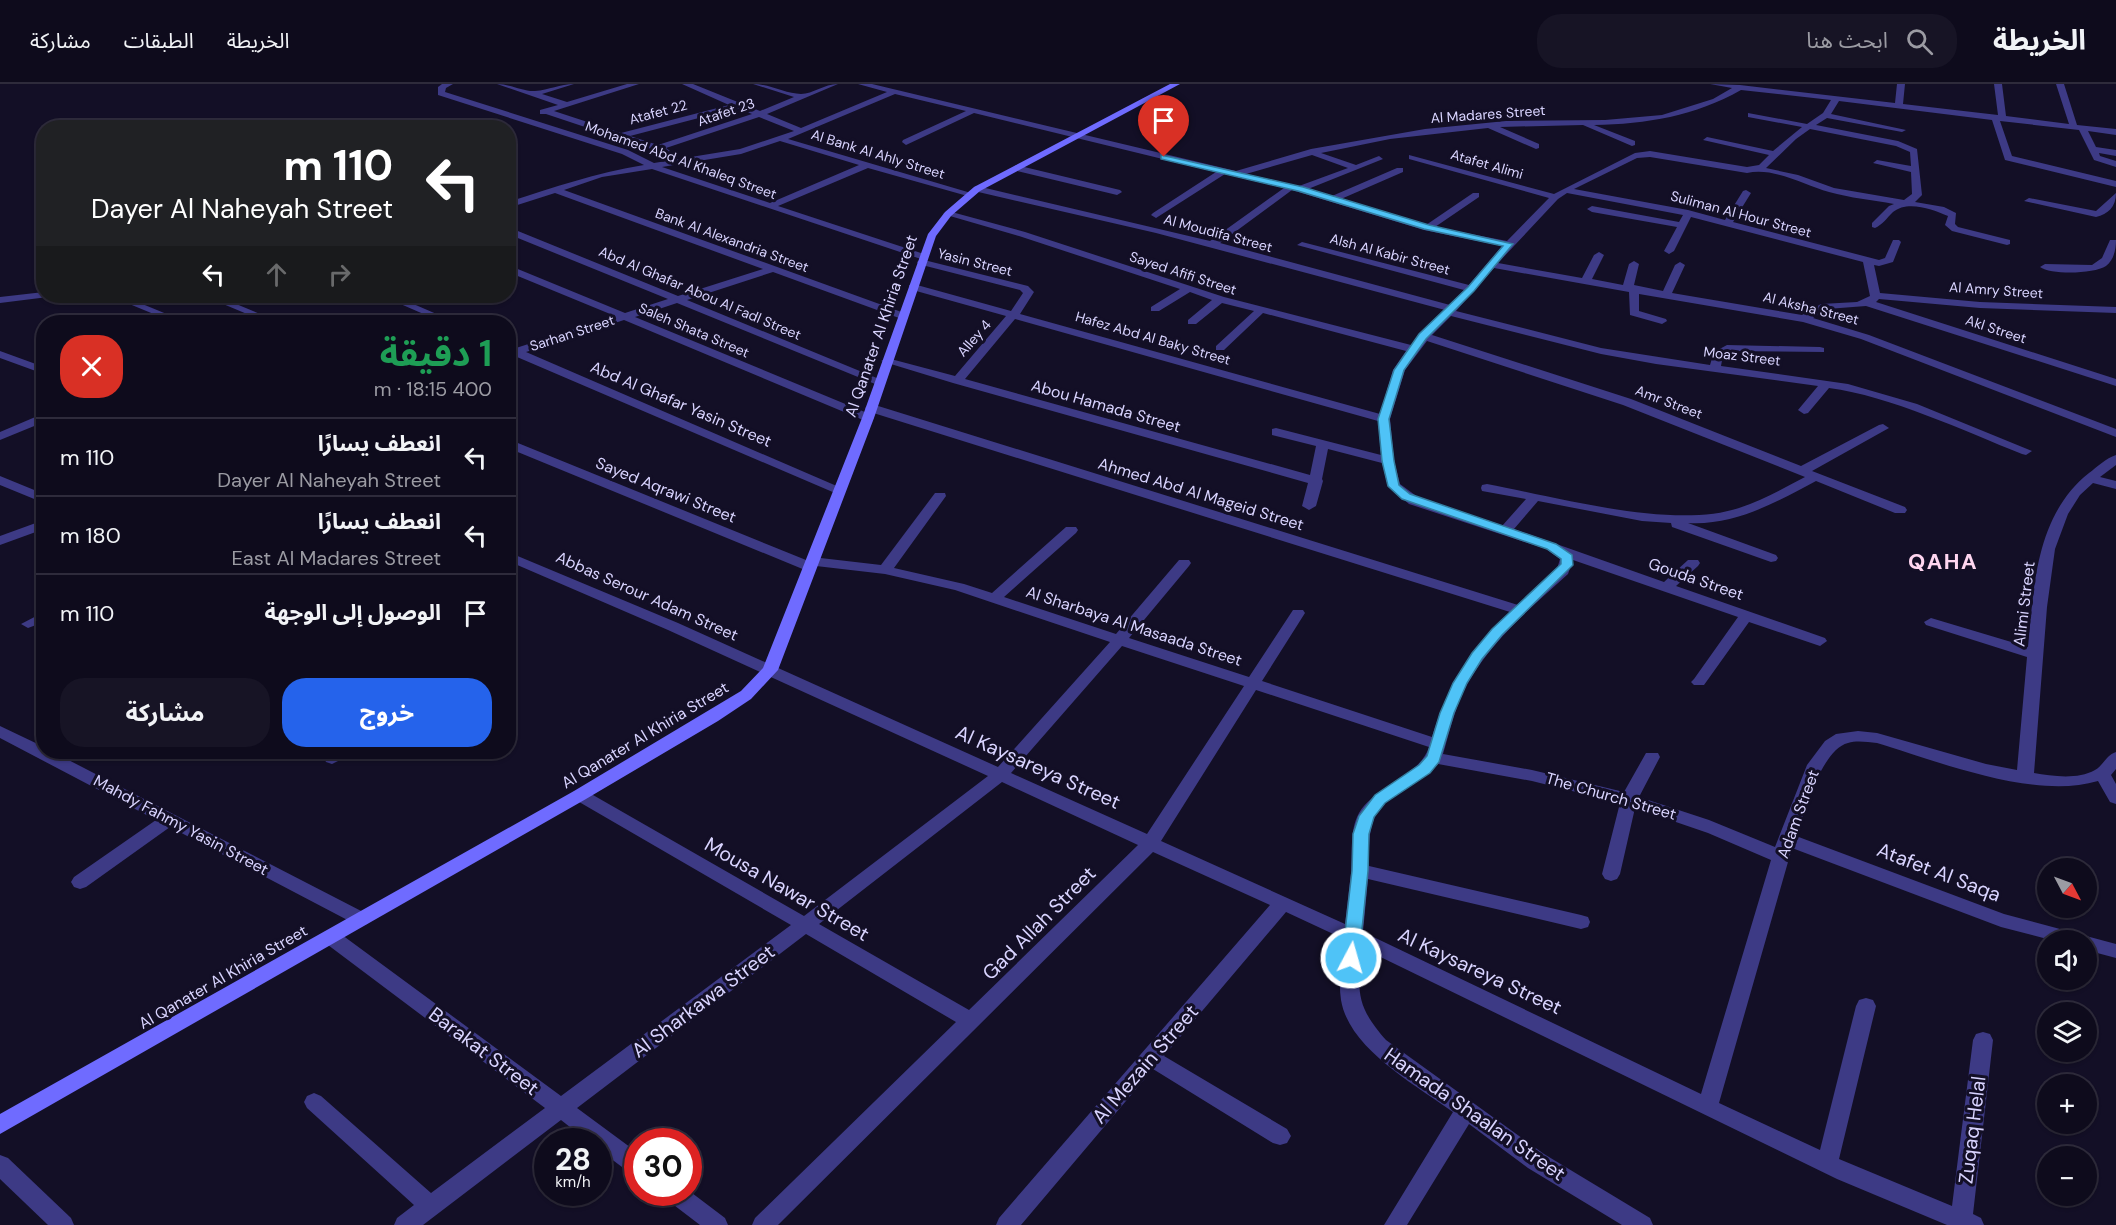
<!DOCTYPE html>
<html lang="ar">
<head>
<meta charset="utf-8">
<style>
  :root { --surface:#0e0b1c; --page:#171425; --text:#f1f3f6; --muted:#9b9ba3; --line:#2e2b3b; --accent:#2563eb }
  body { margin:0; font-family:"DM Sans","Noto Sans Arabic",sans-serif; background:var(--page); color:var(--text); direction:rtl; height:100vh; display:flex; flex-direction:column; font-size:22px; white-space:nowrap }
  * { box-sizing:border-box; margin:0 }
  p { font-size:20px; color:var(--muted) }
  .icon { flex:none; width:33px; height:33px; fill:none; stroke:currentColor; stroke-width:2; stroke-linecap:round; stroke-linejoin:round }
  .map { position:relative; flex:1; overflow:hidden; direction:ltr }
  .details { position:absolute; left:36px; top:231px; width:480px; height:444px; display:flex; flex-direction:column; background:var(--surface); border-radius:24px; box-shadow:0 2px 4px #0004,0 0 0 2px var(--line); direction:rtl }
  .details>* { flex:none }
  .guide { position:absolute; left:36px; top:36px; width:480px; height:183px; border-radius:24px; box-shadow:0 2px 4px #0004,0 0 0 2px var(--line); direction:rtl; background:#202124; color:#fff; overflow:hidden }
  .needle { width:39px; rotate:131deg }
  .buttons { position:absolute; left:2037px; top:774px; display:grid; gap:12px }
  .buttons a { display:grid; place-items:center; width:60px; height:60px; border-radius:50%; background:var(--surface); box-shadow:0 2px 4px #0004,0 0 0 2px var(--line); font-size:30px }
  .speed { position:absolute; left:534px; top:1044px; display:flex; gap:12px; font-size:30px; font-weight:700; text-align:center }
  .speed>* { display:grid; place-content:center; width:78px; height:78px; border-radius:50%; background:var(--surface); box-shadow:0 2px 4px #0004,0 0 0 2px var(--line); line-height:1 }
  .speed small { font-size:15px; font-weight:400 }
  .speed .limit { border:9px solid #d22; background:#fff; color:#111 }
  .pin { position:absolute; display:grid; place-items:center; width:51px; height:51px; color:#fff; margin:-62px -26px; border-radius:50% 50% 50% 0; rotate:-45deg; box-shadow:0 0 6px #0007 }
  .pin .icon { rotate:45deg }
  .me { position:absolute; width:66px; margin:-33px; rotate:6deg; stroke-linejoin:round; filter:drop-shadow(0 0 4px #0008) }
  .turn { display:flex; align-items:center; gap:21px; height:126px; padding:0 24px; font-size:27px }
  .turn .icon { width:78px; height:78px; stroke-width:2.5 }
  .turn b { display:block; font-size:42px; line-height:51px }
  .lanes { display:flex; align-items:center; height:57px; padding:0 24px; background:#0003; justify-content:center; gap:30px; direction:ltr }
  .lanes .off { opacity:.35 }
  .round { display:grid; place-items:center; flex:none; width:63px; height:63px; border-radius:24px; background:var(--page) }
  .overview { display:flex; align-items:center; justify-content:space-between; height:102px; padding:0 24px }
  h1 { font-size:36px; font-weight:700; line-height:45px; color:#1e9e55 }
  .action { display:flex; gap:12px; margin-top:auto; padding:12px 24px }
  .action a { flex:1; height:69px; border-radius:24px; background:var(--accent); color:#fff; font-size:24px; font-weight:700; line-height:69px; text-align:center }
  .action a+a { background:var(--page); color:var(--text) }
  ul { padding:0; list-style:none }
  li { display:flex; align-items:center; gap:18px; height:78px; padding:0 24px; border-top:2px solid var(--line) }
  li div { flex:1 }
  li b { display:block; font-size:22px }
  li em { font-style:normal }
  header { display:flex; align-items:center; gap:36px; box-sizing:border-box; height:84px; padding:0 30px; background:var(--surface); border-bottom:2px solid var(--line) }
  header strong { font-size:28px }
  nav { display:flex; gap:33px; margin-inline-start:auto; font-size:21px }
  .search { width:420px; height:54px; background:var(--page); display:flex; align-items:center; gap:15px; box-sizing:border-box; padding:0 21px; border-radius:24px; color:var(--muted); font-size:22px }
  .map>svg:first-child { display:block }
  .lines { fill:none; stroke-linecap:round; stroke-linejoin:round }
  .minor { fill:#3d3a85; fill-rule:evenodd }
  .tertiary { fill:#3d3a85; fill-rule:evenodd }
  .secondary { fill:#6f6bff; fill-rule:evenodd }
  .route { fill:#4fc3f7; stroke:#337fa1; stroke-width:1.5 }
  .labels { text-anchor:middle; dominant-baseline:central; stroke-width:6; stroke-linejoin:round; paint-order:stroke }
  .far-street-label { font-size:14px; fill:#d9d4ff; stroke:#130f26 }
  .street-label { font-size:16px; fill:#d9d4ff; stroke:#130f26 }
  .near-street-label { font-size:20px; fill:#d9d4ff; stroke:#130f26 }
  .district-label { font-size:22px; font-weight:bold; letter-spacing:1.5px; fill:#ffd6f0; stroke:#130f26 }
</style>
</head>
<body>
<header>
<strong>الخريطة</strong>
<div class="search"><svg class="icon" aria-label="search" viewBox="0 0 24 24"><circle cx="10" cy="10" r="6"/><path d="M15 15l6 6"/></svg>ابحث هنا</div>
<nav><a>الخريطة</a><a>الطبقات</a><a>مشاركة</a></nav>
</header>
<div class="map">
<svg width="2116" height="1141" viewBox="0 0 2116 1141">
  <rect width="100%" height="100%" fill="#130f26"/>
  <g class="lines">
    <path class="minor" d="M442,0h11l-7,4 -1,4 183,58 26,13 86,-14 54,-18 -35,-14 -93,31 4,3 -4,3 -120,-40h-6v-4l18,-5 -61,-21c13,0 27,8 38,7 14,-1 25,-7 39,-7l-32,10 25,8 60,-18h12l-85,27 67,22 108,-28 -47,-21h11l67,27 34,-14 -41,-13c17,0 33,10 48,10 12,0 23,-10 37,-10l-71,30 34,14 86,-36 -29,-8h14l364,87 75,-22 114,-20 81,-8 99,-1 57,-5 51,-16 19,-11 -22,-4 30,1 155,18 2,-19h8l-2,20 95,11 -4,-31h8l4,32 63,8 -13,-40h8l13,41 39,4v6l-28,-4 8,16 20,3v6l-17,-3 1,3 16,5v6l-22,-7 -15,-30 -79,-9 12,35 104,25v6l-111,-27 -13,-40 -153,-19 -8,13 75,16 -4,2 -75,-14 -11,7 82,16 19,8 5,46 -7,7 29,5 12,6 -1,11 3,3 52,13v4l-3,1 -55,-14 -7,-6 3,-9c-15,-7 -41,-16 -55,-4 -6,6 -11,13 -18,16l-3,-1v-4l17,-17 5,-2c-21,-4 -44,-6 -65,-12 -25,-7 -55,-25 -82,-19l-97,-16 -13,1 -63,31 114,21 37,10 18,-29 3,-1 5,3 -18,29 146,38 6,-2 8,-18h6l2,2 -8,20 -14,4 -5,-1 6,28 100,9 136,5v6l-136,-5 -101,-9 -3,3 240,77v7l-250,-80 -39,3 -14,9 56,17 247,94v8l-255,-98 -58,-17 -164,-28v17l27,8 1,2 -5,3 -32,-9 -1,-23 -135,-24 -38,43 145,37 109,17 4,-13 13,-7 93,2 4,1v4l-95,-1 -6,4 -2,11 127,18 69,20 115,47 -6,4 -4,-1c-58,-23 -132,-58 -193,-66l-21,25 -4,1 -6,-4 20,-24 -162,-22 -55,-10 -150,-38 -19,19 199,64 170,67 78,-41 4,-1 6,4 -77,43 93,36 2,3 -2,3h-10l-79,-32c-39,21 -82,45 -128,42l88,32 2,3 -2,3 -5,1 -99,-35 -1,-4 -29,-2 -104,-20 -24,28 150,53 24,-22h10l2,3 -2,3 -22,20 149,52 2,3 -7,5 -71,-24 -45,63h-10l-3,-3 3,-3 44,-62 -165,-57 -5,14c-36,33 -74,64 -99,107 -13,22 -19,49 -26,73l89,16 92,22 22,-39h12l2,4 -21,40 70,23 66,27 32,-82 18,-24 11,-7 22,-3 19,2 109,31 31,6 10,-113 -101,-32 -2,-3 7,-4 97,29c6,-62 8,-132 61,-174 8,-6 17,-15 27,-18v10l-16,12 16,4v8l-23,-6 -13,12 -12,19 -13,35 -8,58 -13,166c18,3 43,7 61,-3 8,-4 11,-15 21,-18v17l-5,6 5,9v20l-6,-2 -12,-21c-64,19 -158,-19 -221,-38 -10,-1 -20,-3 -29,0 -27,7 -43,69 -52,93l208,78 112,30v14l-30,-8v-10h-35l-50,-13 -209,-79 -73,255 101,47 36,-144 3,-6 7,-2 7,2 3,6 -37,153 113,47 21,-166 3,-6 7,-2 7,2 3,6 -20,174 8,4 3,7h-37l-110,-46 -475,-231c-5,44 -6,58 24,92l158,114 106,64 3,7h-31l-94,-57 -59,-44 -62,101h-23l69,-113c-37,-27 -104,-63 -112,-112 -3,-20 1,-41 3,-61l-58,-27 -122,144 123,73 4,7 -4,7 -7,2 -7,-2 -120,-74 -132,156h-25l3,-7 271,-313 -117,-53 -375,373h-26l3,-7 201,-196 -150,-88 -229,174 61,45v23l-8,-3 -32,-24v-7h-9l-28,-22 -138,105h-29l3,-7 17,-13 -107,-97 -3,-6 3,-6 7,-3 7,3 110,97 114,-85 -221,-166 -2,-5 2,-5 7,-2 7,2 223,164 230,-171 -217,-126 -2,-4 2,-4h12l218,125 184,-140 -320,-146 -160,-69v-9l170,71 320,144 112,-125 -155,-52 -70,-16 -69,-8 -1,4h-10l-297,-122v-9l298,121 6,-3 69,8 54,-72h10l1,3 -52,72 70,16 28,9 74,-66h10l2,3 -2,3 -72,64 112,37 63,-74h10l2,3 -2,3 -60,72 120,39 44,-67h10l2,3 -43,68 170,56c15,-50 40,-90 78,-125l-643,-201 -2,-3 6,-4 4,1 643,200 39,-36 3,-10 -14,-10 -137,-45 -21,-18 -6,-23 -54,-14 -6,30 1,2 -7,25 -7,4 -7,-4 6,-23 -355,-100 -72,-22 6,-3 68,18 51,-60 -97,-27v-4h8l94,26 12,-18 -3,-3 -102,-26 -1,-2 4,-3 -269,-90 -50,8 -38,13 343,124v4h-8l-126,-46 -86,28 197,81v4l-4,1 -203,-83 -42,14 237,98 2,3 -6,4 -244,-102 -98,32 320,138 -6,4 -5,-1 -325,-139 -2,-9 8,3 99,-32 -107,-44v-7l117,48 43,-14 -160,-65v-7l170,69 85,-27 -208,-76 -47,15v-6c47,-15 87,-29 136,-37l-22,-11 -184,-59v-8zM1741,6l90,10 -8,13 -16,11 -59,-11v4l54,10 -29,24 -66,-14 -4,3 66,15 -10,10 -12,2 -97,-16 -15,2 -81,41 -145,-39v4l140,39 -42,43 -72,-14 44,-30v-4h-6l-47,32 -85,-26 62,-27v-4h-6l-65,28 -24,-7 75,-30 -4,-3 -23,9 -35,-12 69,-14 98,-11 48,21 3,-1v-4l-39,-17 83,-2 49,21 3,-1v-4l-41,-16c53,-1 101,-9 147,-35zM895,10l71,17 -63,29 -1,2 4,3 68,-32 242,59 -63,41 -2,2 5,3 69,-44 59,14 -74,53 -233,-55 -3,1v4l182,42 289,77 -34,35 -187,-48 -199,-65 -77,-21 -5,3 76,22 161,53 -29,18v4h8l31,-19 22,8 -24,20v4h8l26,-21 32,8 -38,35v4h8l39,-37 143,38 -13,19 -13,44 -360,-100 14,-22 -6,-6 -104,-26 4,-3 -1,-2 -149,-49 90,-38 103,29v-4l-183,-54zM737,24l15,6 -94,31 -28,-9zM1810,45l86,17 14,6 1,14 -34,-6 -4,3 38,9 1,22 -8,6 -70,-12 -36,-13 -32,-7 30,-29zM780,57l79,24 -89,38 -108,-36 79,-13zM1312,71l36,13 -49,18 -53,-12zM1292,106l132,40 78,16 -33,39 -167,-43 -5,3 167,45 -14,15 -230,-62zM1567,109l116,22 -4,7 -87,-16 -5,3 5,3 85,15 -13,24 5,3 5,-3 17,-34 172,45 7,34 -13,6 -36,2 -19,11 -130,-22 13,-28 -5,-3 -5,3 -12,26 -29,-6 5,-21 -5,-3 -5,3 -6,21 -31,-6 12,-24 -5,-3 -5,3 -12,23 -84,-15 60,-64zM1015,235l363,102 3,34 -105,-27 -4,1v6l44,11 -6,29 -345,-96zM1427,257l196,64 182,72c-21,11 -43,24 -66,31 -66,22 -183,-11 -252,-24l-5,1 -1,3 1,3 44,8 -24,27 -83,-28 -19,-14 -6,-23 -4,-42 15,-49zM1122,562l122,40 -97,148 -136,-61zM1256,606l173,57c-9,29 -54,39 -70,66 -10,18 -6,41 -8,60 -2,17 -4,34 -6,51l-184,-83zM1438,680l94,17 88,22 -18,71 3,5 6,2 6,-2 3,-5 15,-66 73,25 63,27 -70,234 -338,-162 5,-53 213,50 7,-2 2,-5 -2,-5 -7,-2 -212,-49c0,-15 -1,-32 5,-47 10,-25 46,-35 64,-55zM1002,698l136,63 -169,165 -150,-86z
      M1016,81l104,25 2,2 -5,3 -104,-25 -1,-2z
      M2116,109c0,14 -8,21 -20,24l-72,-16 5,-3 67,13z
      M2110,156h6c0,9 -2,20 -10,26 -12,8 -55,9 -66,1l5,-3 47,1 10,-7z
      M44,208v4h5l-1,1 -48,6v-6z
      M110,212h13l63,26h-13z
      M204,212h13l62,26h-13z
      M382,212h13l60,26h-13z
      M0,267l44,16v7l-44,-16z
      M40,331h4v7l-44,18v-8z
      M0,392l44,18v9l-44,-18z
      M44,436v9l-44,16v-9z
      M44,528v10l-16,6 -7,-4z
      M0,642l44,21v5h9l314,162 3,5 -3,5 -6,2 -6,-2 -185,-97 -84,60 -6,2 -6,-2 -3,-5 3,-5 82,-57 -156,-82z
      M331,668h19l-2,4 -16,8 -6,-2 -2,-4z
      M688,1106l37,28 3,7h-28l-34,-26 -3,-7h25z"/>
    <path class="tertiary" d="M0,1071l8,3 63,60 3,7h-26l-48,-46z"/>
    <path class="secondary" d="M1170,0h10l-200,107 -29,25 -15,20 -62,182 -96,252 -27,29 -33,22 -132,78 -586,335v-20l574,-323 167,-100 22,-23 99,-250 66,-184 17,-22 29,-25z"/>
  </g>
  <path class="route" d="M1161,71l142,32 126,38 84,19 -39,47 -48,48 -22,31 -15,49 5,42 5,24 11,9 146,50 16,11 1,10 -71,70 -20,24 -15,24 -13,30 -15,49 -9,11 -45,30 -11,14 -5,17 -1,37 -9,87 -2,4 -6,2 -6,-2 -3,-4 10,-87 1,-37 6,-18 16,-21 44,-30 8,-9 13,-43 13,-30 19,-30 20,-24 69,-65v-5l-14,-10 -145,-50 -14,-13 -6,-25 -4,-42 16,-49 25,-36 49,-47 35,-41 -79,-17 -126,-38 -137,-32z"/>
  <g class="labels">
    <g class="far-street-label">
      <text transform="translate(658 28) rotate(-15)">Atafet 22</text>
      <text transform="translate(726 28) rotate(-19)">Atafet 23</text>
      <text transform="translate(1488 30) rotate(-4)">Al Madares Street</text>
      <text transform="translate(878 70) rotate(17)">Al Bank Al Ahly Street</text>
      <text transform="translate(681 76) rotate(20)">Mohamed Abd Al Khaleq Street</text>
      <text transform="translate(1487 80) rotate(16)">Atafet Alimi</text>
      <text transform="translate(1741 130) rotate(15)">Suliman Al Hour Street</text>
      <text transform="translate(1218 149) rotate(15)">Al Moudifa Street</text>
      <text transform="translate(732 156) rotate(20)">Bank Al Alexandria Street</text>
      <text transform="translate(1390 170) rotate(15)">Alsh Al Kabir Street</text>
      <text transform="translate(975 178) rotate(14)">Yasin Street</text>
      <text transform="translate(1183 189) rotate(18)">Sayed Afifi Street</text>
      <text transform="translate(1996 206) rotate(4)">Al Amry Street</text>
      <text transform="translate(700 209) rotate(23)">Abd Al Ghafar Abou Al Fadl Street</text>
      <text transform="translate(1811 224) rotate(14)">Al Aksha Street</text>
      <text transform="translate(1996 245) rotate(18)">Akl Street</text>
      <text transform="translate(694 246) rotate(23)">Saleh Shata Street</text>
      <text transform="translate(572 249) rotate(-18)">Sarhan Street</text>
      <text transform="translate(974 254) rotate(-49)">Alley 4</text>
      <text transform="translate(1153 254) rotate(16)">Hafez Abd Al Baky Street</text>
      <text transform="translate(1742 272) rotate(7)">Moaz Street</text>
      <text transform="translate(1669 318) rotate(21)">Amr Street</text>
    </g>
    <g class="street-label">
      <text transform="translate(881 242) rotate(-71)">Al Qanater Al Khiria Street</text>
      <text transform="translate(681 320) rotate(23)">Abd Al Ghafar Yasin Street</text>
      <text transform="translate(1106 322) rotate(16)">Abou Hamada Street</text>
      <text transform="translate(666 406) rotate(22)">Sayed Aqrawi Street</text>
      <text transform="translate(1201 410) rotate(17)">Ahmed Abd Al Mageid Street</text>
      <text transform="translate(1696 495) rotate(19)">Gouda Street</text>
      <text transform="translate(647 512) rotate(24)">Abbas Serour Adam Street</text>
      <text transform="translate(2024 520) rotate(-83)">Alimi Street</text>
      <text transform="translate(1134 542) rotate(18)">Al Sharbaya Al Masaada Street</text>
      <text transform="translate(645 651) rotate(-31)">Al Qanater Al Khiria Street</text>
      <text transform="translate(1611 712) rotate(16)">The Church Street</text>
      <text transform="translate(1798 730) rotate(-70)">Adam Street</text>
      <text transform="translate(181 741) rotate(28)">Mahdy Fahmy Yasin Street</text>
      <text transform="translate(223 893) rotate(-30)">Al Qanater Al Khiria Street</text>
    </g>
    <g class="near-street-label">
      <text transform="translate(1038 683) rotate(24)">Al Kaysareya Street</text>
      <text transform="translate(1939 788) rotate(21)">Atafet Al Saqa</text>
      <text transform="translate(787 805) rotate(30)">Mousa Nawar Street</text>
      <text transform="translate(1039 839) rotate(-45)">Gad Allah Street</text>
      <text transform="translate(1480 887) rotate(25)">Al Kaysareya Street</text>
      <text transform="translate(703 917) rotate(-37)">Al Sharkawa Street</text>
      <text transform="translate(484 967) rotate(37)">Barakat Street</text>
      <text transform="translate(1145 980) rotate(-49)">Al Mezain Street</text>
      <text transform="translate(1475 1030) rotate(35)">Hamada Shaalan Street</text>
      <text transform="translate(1972 1046) rotate(-83)">Zuqaq Helal</text>
    </g>
    <g class="district-label">
      <text x="1943" y="477">QAHA</text>
    </g>
  </g>
</svg>
<div class="buttons">
<a><svg class="needle" viewBox="-14 -14 28 28"><path d="M0-13l5 13h-10z" fill="#e53935"/><path d="M0 13l5-13h-10z" fill="#9b9ba3"/></svg></a>
<a><svg class="icon" aria-label="sound" viewBox="0 0 24 24"><path d="M4 9h4l5-4v14l-5-4H4zM17 9q2 3 0 6"/></svg></a>
<a><svg class="icon" aria-label="layers" viewBox="0 0 24 24"><path d="M12 4l9 5-9 5-9-5zM3 14l9 5 9-5"/></svg></a>
<a>+</a>
<a>−</a>
</div>
<div class="speed"><div>28<small>km/h</small></div><div class="limit">30</div></div>
<div class="pin" style="left:1164px;top:73px;background:#d93025"><svg class="icon" aria-label="arrive" viewBox="0 0 24 24"><path d="M6 21V4h12l-3 4 3 4H6"/></svg></div>
<svg class="me" style="left:1351px;top:874px" viewBox="-20 -20 40 40"><circle r="17" fill="#4fc3f7" stroke="#fff" stroke-width="3"/><path d="M0-11L8 9 0 5-8 9z" fill="#fff"/></svg>
<div class="guide">
<div class="turn"><svg class="icon" aria-label="left" viewBox="0 0 24 24"><path d="M17 20v-9H6M10 6l-5 5 5 5"/></svg><div><b>110 m</b>Dayer Al Naheyah Street</div></div>
<div class="lanes"><svg class="icon" aria-label="left" viewBox="0 0 24 24"><path d="M17 20v-9H6M10 6l-5 5 5 5"/></svg><svg class="icon off" aria-label="ahead" viewBox="0 0 24 24"><path d="M12 20V5M6 11l6-6 6 6"/></svg><svg class="icon off" aria-label="right" viewBox="0 0 24 24"><path d="M7 20v-9h11M14 6l5 5-5 5"/></svg></div>
</div>
<section class="details">
<div class="overview"><div><h1>1 دقيقة</h1><p>400 m · 18:15</p></div><a class="round" style="background:#d93025;color:#fff"><svg class="icon" aria-label="close" viewBox="0 0 24 24"><path d="M6 6l12 12M18 6L6 18"/></svg></a></div>
<ul>
<li><svg class="icon" aria-label="left" viewBox="0 0 24 24"><path d="M17 20v-9H6M10 6l-5 5 5 5"/></svg><div><b>انعطف يسارًا</b><p>Dayer Al Naheyah Street</p></div><em>110 m</em></li>
<li><svg class="icon" aria-label="left" viewBox="0 0 24 24"><path d="M17 20v-9H6M10 6l-5 5 5 5"/></svg><div><b>انعطف يسارًا</b><p>East Al Madares Street</p></div><em>180 m</em></li>
<li><svg class="icon" aria-label="arrive" viewBox="0 0 24 24"><path d="M6 21V4h12l-3 4 3 4H6"/></svg><div><b>الوصول إلى الوجهة</b></div><em>110 m</em></li>
</ul>
<div class="action"><a>خروج</a><a>مشاركة</a></div>
</section>
</div>
</body>
</html>
